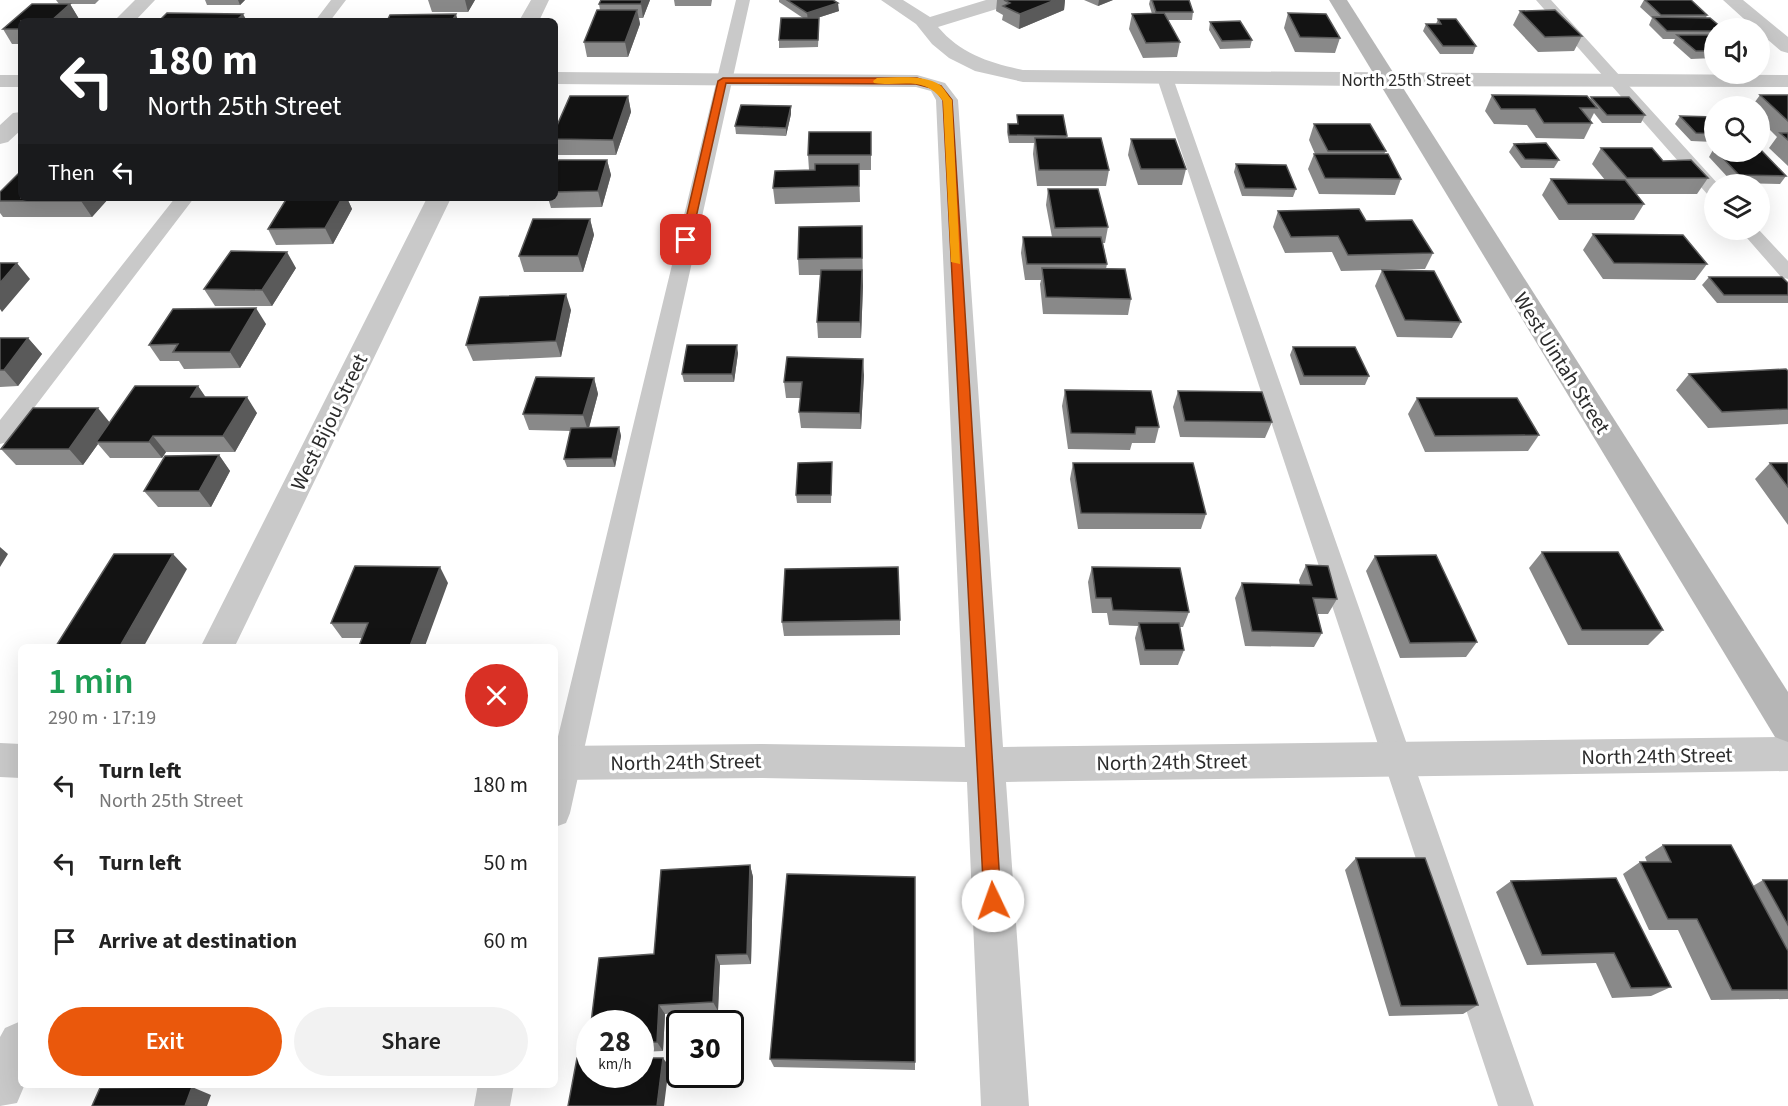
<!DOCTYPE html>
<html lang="en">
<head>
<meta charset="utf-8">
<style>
  :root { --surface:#fff; --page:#f2f2f2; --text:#222; --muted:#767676; --accent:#ea580c }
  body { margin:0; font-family:"Source Sans 3",sans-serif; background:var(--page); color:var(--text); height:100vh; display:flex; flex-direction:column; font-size:22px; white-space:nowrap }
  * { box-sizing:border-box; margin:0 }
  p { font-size:20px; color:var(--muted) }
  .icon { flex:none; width:33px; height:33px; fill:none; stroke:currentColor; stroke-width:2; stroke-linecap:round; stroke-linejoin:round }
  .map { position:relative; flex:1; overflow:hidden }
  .details { position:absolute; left:18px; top:644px; width:540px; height:444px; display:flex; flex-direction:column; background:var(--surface); border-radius:9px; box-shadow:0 6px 24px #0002 }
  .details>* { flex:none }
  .banner { position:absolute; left:18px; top:18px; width:540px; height:183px; border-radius:9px; box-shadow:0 6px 24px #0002; background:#202124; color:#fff; overflow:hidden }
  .tools { position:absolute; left:1704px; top:18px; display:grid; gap:12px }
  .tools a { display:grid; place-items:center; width:66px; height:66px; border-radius:50%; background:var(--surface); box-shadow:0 6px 24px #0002; font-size:30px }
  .speed { position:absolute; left:576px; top:1010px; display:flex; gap:12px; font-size:30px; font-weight:700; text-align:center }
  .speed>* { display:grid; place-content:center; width:78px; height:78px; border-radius:50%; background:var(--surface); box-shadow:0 6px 24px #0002; line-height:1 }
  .speed small { font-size:15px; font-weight:400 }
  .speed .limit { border:3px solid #111; border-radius:9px; background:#fff; color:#111 }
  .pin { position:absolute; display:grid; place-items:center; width:51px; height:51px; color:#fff; margin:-26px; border-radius:12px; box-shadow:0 3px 9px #0006 }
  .me { position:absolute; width:66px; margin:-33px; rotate:357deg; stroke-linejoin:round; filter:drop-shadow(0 0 4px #0008) }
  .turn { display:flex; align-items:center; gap:21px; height:126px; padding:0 30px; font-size:27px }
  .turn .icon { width:78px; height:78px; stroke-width:2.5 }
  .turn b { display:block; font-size:42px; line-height:51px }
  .then { display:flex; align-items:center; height:57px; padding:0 30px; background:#0003; gap:12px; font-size:22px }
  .round { display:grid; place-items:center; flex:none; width:63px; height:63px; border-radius:32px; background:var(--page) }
  .headline { display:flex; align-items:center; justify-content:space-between; height:102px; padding:0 30px }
  h1 { font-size:36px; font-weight:600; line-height:45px; color:#1e9e55 }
  .action { display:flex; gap:12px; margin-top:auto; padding:12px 30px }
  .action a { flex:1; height:69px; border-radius:36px; background:var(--accent); color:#fff; font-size:24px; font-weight:600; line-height:69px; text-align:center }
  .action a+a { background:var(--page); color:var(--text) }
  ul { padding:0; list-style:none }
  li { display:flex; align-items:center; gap:18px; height:78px; padding:0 30px }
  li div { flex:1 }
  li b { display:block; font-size:22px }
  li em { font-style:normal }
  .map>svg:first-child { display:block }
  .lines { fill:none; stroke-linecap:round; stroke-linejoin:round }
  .lane { fill:#c9c9c9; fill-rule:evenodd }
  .street { fill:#c9c9c9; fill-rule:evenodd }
  .secondary { fill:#b6b6b6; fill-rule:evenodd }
  .wall { fill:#898989 }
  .shaded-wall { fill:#5a5a5a }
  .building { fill:#131313; stroke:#5a5a5a; stroke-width:1.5 }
  .route { fill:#ea580c; stroke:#983908; stroke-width:1.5 }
  .slow { fill:#f59e0b }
  .labels { text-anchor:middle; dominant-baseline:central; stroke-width:6; stroke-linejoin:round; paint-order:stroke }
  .far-street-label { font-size:18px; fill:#2c2c2c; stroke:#fff }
  .street-label { font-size:21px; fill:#2c2c2c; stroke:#fff }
</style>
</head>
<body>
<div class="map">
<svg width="1788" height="1106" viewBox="0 0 1788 1106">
  <rect width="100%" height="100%" fill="#fff"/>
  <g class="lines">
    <path class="lane" d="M331,0h15l-16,21h-15z
      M736,0h14l-180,813 -4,10 -11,4v-78z
      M1536,0h15l167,184h-4v12l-6,-1z
      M1165,73l8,5 361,1028h-36l-341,-1028z
      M175,198h19l-186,244 -8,2v-24z
      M1740,230h19l29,31v18l-7,-2z
      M478,1084h36l-4,22h-36z"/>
    <path class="street" d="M135,0h20l-20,21h-21z
      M531,0h18l-10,21h-20z
      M881,0h22l27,17 56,-17h29l-2,4 -75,23c23,27 52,36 85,43l765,5v12l-427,-1 -338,-4 -48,-11 -26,-13 -17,-14 -16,-20z
      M1723,0h20l45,37v16l-7,-2 -21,-18v-5h-6z
      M555,72l362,3 28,8 13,17 45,647 785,-10v34l-782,11 23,324h-48l-14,-324 -206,-4 -206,2v-34l206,-2 204,3 -29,-647 -5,-9 -15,-4 -361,-3z
      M0,75h21v12h-21z
      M21,112v18l-13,12 -8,2v-19l13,-12z
      M427,198h24l-216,448h-34z
      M0,743l21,1v34l-21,-1z
      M21,1021v63h4l-8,19 -17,3v-69l5,-9z"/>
    <path class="secondary" d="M1329,0h18l441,692v50l-13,-5z"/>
  </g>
  <path class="wall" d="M56,0h43l-4,4h-36z
    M205,0h40l-5,5h-33z
    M428,0h47l-7,12h-36z
    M650,0l-7,18h-4l1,6 -12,33h-41l-3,-15 16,-32 -1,-6z
    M674,0h38l-1,6h-36z
    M779,0h54l6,11 -22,7 2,7 -1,22 -39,1v-8l24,-22 -24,-16z
    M997,0h68l-1,10 -45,19 -17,-9 1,-5 -7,-4z
    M1084,0h29l-15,6z
    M1150,0h39l4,12 -1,8h-24l12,22 -3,15 -34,1 -14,-29 3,-15h20l-3,-10z
    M1644,0l63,15 -1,3 8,10v30l-23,1 -18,-16 2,-4h-12l-14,-14 3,-7 -12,-11z
    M32,4h38l9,15 -3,2h-55v23h-9l-9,-15z
    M1520,11l62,25 -8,15 -36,1 -25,-27z
    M1288,13l52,25 -5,15 -40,-1 -11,-24z
    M1438,19l38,27 -3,8h-33l-17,-23 3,-7h10z
    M1210,22l42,18 -2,8 -30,1 -11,-19z
    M1492,95l98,5 1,-3 54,18 -4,8h-39l-8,-10 -4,8 2,2 -8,16 -48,-1 -9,-13 -33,-1 -9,-13z
    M1760,95h28v71l-19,-18 8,-11 -17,-17v-14h-8z
    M628,96l3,16 -15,43h-60l-1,-16z
    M791,114l-5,22 -50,-2 -1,-8z
    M1017,115l50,21 -1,2 43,32 -3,16h-69l-4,-32 1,-11h-25l-2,-11 1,-8h9z
    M1680,116l34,1v25l-23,-1 -16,-17z
    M1314,124l72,27 -2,3 17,25 -6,16 -76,-1 -11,-25 6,-15h1l-6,-14z
    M871,132v38h-12l1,32 -85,2 -2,-16 36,-18 -1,-15z
    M1131,139l55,30 -4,16h-44l-10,-30z
    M1514,144l45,16 -5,8h-33l-12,-16z
    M1601,148l62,13 45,17 -11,16h-61l8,10 -10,16h-75l-17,-25 9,-16 54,1 -13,-16z
    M1714,148v4h46l26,24 -6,8 -47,-1 -24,-26z
    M607,160l4,15 -9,32 -51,1 -3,-10h7v-30z
    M1236,164l60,25 -3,8 -51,-1 -8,-24z
    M1048,189l60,38 -3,16h-2l4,21 -1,5 25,30 -3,16 -85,-1 -3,-30 1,-4h-16l-4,-27 2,-16h29l-6,-32z
    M0,192l109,6 -17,19h-89l-3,-4z
    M287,198h60l5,11 -19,35 -57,1 -8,-16z
    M1278,211l88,10 67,32 -8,16 -41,1 77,52 -9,16 -55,-1 -22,-51 7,-16 -41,1 -9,-19 -47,1 -12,-26z
    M590,219l4,16 -11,37h-59l-5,-16z
    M862,226l1,60 -2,52h-43l-1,-16 3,-47h-21l-1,-16z
    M1593,234l114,30 -12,16 -92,-1 -20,-29z
    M296,268l-24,38h-57l-11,-17z
    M1709,277l79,6v20h-71l-15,-18z
    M571,310l-10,47 -88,4 -7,-16z
    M266,324l-26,44 -56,1 -5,-8h-19l-11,-16z
    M0,338h28l14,16 -24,32 -18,1z
    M1293,347l76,29 -4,9h-65l-10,-30z
    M738,353l-4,29h-50l-2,-8z
    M1788,371v53l-80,4 -32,-38 13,-16z
    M864,375l-3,54 -60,-1 -2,-16 2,-14h-15l-2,-16z
    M594,378l4,16 -9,34 30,-1 2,9 -6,31h-48l-3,-8 7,-28 -42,-1 -6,-16z
    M198,386l7,11 52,16 -22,39h-69l-4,6h-52l-12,-14 -15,21h-67l-15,-16 109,-27z
    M1065,390l94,37 -4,16h-23l-2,7 -62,-1 -6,-43z
    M1178,391l94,31 -7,16 -85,-1 -7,-30z
    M1417,398l122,37 -11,16 -103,1 -17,-38z
    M219,455l11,16 -19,36h-53l-14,-16z
    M1073,463l133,51 -5,15h-123l-8,-50z
    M1770,463h18v62l-33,-46z
    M832,470l-1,33h-34l-1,-8z
    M1542,552l121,78 -15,15h-80l-39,-77z
    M1375,556l102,86 -11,15 -66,1 -34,-87z
    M1306,565l31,34 -9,15h-11l5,19 -8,14 -69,-1 -10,-48 7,-15 58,2 -1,-5z
    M1092,567l97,45 -6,15h-4l5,23 -6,15h-38l-5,-27 3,-12 -29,-1 -2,-12h-15l-4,-31z
    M448,583l-86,55h-20l-11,-15z
    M900,620v15l-116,1 -2,-14z
    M1663,845l90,41 10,-6h25v119l-77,1 -33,-70h-29l-26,-56 17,-12h7l-2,-5z
    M1356,858l122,147 -15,9 -74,2 -44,-146z
    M750,865l3,12 -2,87 -31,1 -2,46 -53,3 -2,37 -23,1v-29l14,-69z
    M1511,881l160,106 -20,9 -39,2 -16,-35 -69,2 -31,-73z
    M770,1059l145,3v8l-141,-3z"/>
  <path class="shaded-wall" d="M238,0h7l-5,5z
    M465,0h10l-7,12z
    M642,0h8l-7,18 -2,-14z
    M1055,0h10l-1,10 -45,19 1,-15z
    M1099,0h14l-15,6z
    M838,3l1,8 -31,10 -1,-8z
    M70,4l9,15 -3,2h-25z
    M637,10l3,14 -12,33 -3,-15z
    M243,14l4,7h-11z
    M456,14l2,7h-6z
    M628,96l3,16 -15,43 -3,-15z
    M791,106v8l-5,22v-8z
    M607,160l4,15 -9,32 -4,-16z
    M84,198h25l-17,19 -11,-16z
    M342,198h5l5,11 -19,35 -8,-16z
    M590,219l4,16 -11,37 -5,-16z
    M287,252l9,16 -24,38 -10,-16z
    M17,263l13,16 -28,33 -2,-3v-26z
    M862,270l1,16 -2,52 -1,-16z
    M566,294l5,16 -10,47 -5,-16z
    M256,308l10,16 -26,44 -10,-16z
    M28,338l14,16 -24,32 -14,-16z
    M737,345l1,8 -4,29 -2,-8z
    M863,359l1,16 -3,54 -1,-16z
    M594,378l4,16 -10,37 -5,-16z
    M198,386l11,16 -18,-5z
    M247,397l10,16 -22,39 -12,-16z
    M98,408l13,16 -15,18 2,2 -15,21 -14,-16z
    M619,427l2,9 -6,31 -3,-9z
    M153,436l13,16 -4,6 -13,-16z
    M219,455l11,16 -19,36 -12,-16z
    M0,547l8,7 -8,13z
    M173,554l14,15 -43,77h-24z
    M440,567l8,16 -23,63h-15z
    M750,865l3,12 -2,87 -4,-10z
    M716,955l4,10 -2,46 -5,-9z
    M659,1005l6,9 -2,37 -6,-9z
    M663,1058l6,8 -5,40h-7z
    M192,1087l19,8 -4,11h-22z"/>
  <path class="building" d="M601,0h41l-1,4h-42z
    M787,0h46l5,3 -31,10z
    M1004,0h51l-35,14 -17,-8 7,-3z
    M1152,0h37l4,12h-37z
    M1645,0h46l16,15h-46z
    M32,4h38l-19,17h-30v8h-18z
    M597,10h40l-12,32h-41z
    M1555,10l27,26 -37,1 -25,-26z
    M167,13l76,1 -7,7h-77z
    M1164,13l16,29 -34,1 -14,-29z
    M1288,13l38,1 14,24 -40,-1z
    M456,14l-4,7h-65l3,-6z
    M1653,17l57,1 12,10h-8v3h-47z
    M781,18h38l-1,22h-39z
    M1438,19h18l20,27h-33l-17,-22h15z
    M1240,21l12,19 -30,1 -12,-19z
    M1677,35h37v16h-18z
    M1492,95l95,1 10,12h-17l12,15h-48l-9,-14h-34z
    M1760,95h28v26z
    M570,96h58l-15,44 -58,-1v-9z
    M1591,97h38l16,18h-38z
    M741,105l50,1 -5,22 -51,-2z
    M1017,115h46l4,21 -58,-1 -1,-11h10z
    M1680,116l34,1v17l-18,-1z
    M1314,124h56l16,27h-58z
    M809,132h62v23h-63z
    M1780,133h8v7z
    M1035,138h66l8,32h-70z
    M1131,139h44l11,30h-45z
    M1546,143l13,17 -34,-1 -11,-15z
    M1601,148h51l11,13 28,-1 17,18h-81z
    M1760,149l26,27 -47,-1 -22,-23h43z
    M1314,154h74l13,25 -76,-1z
    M558,160h49l-9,31 -43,1v-24z
    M815,164h44v22l-86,2 2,-17 40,-1z
    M1236,164l50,1 10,24 -51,-1z
    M21,171v27h63l-3,3h-81v-9z
    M1551,179l74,1 19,24h-76z
    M1048,189h50l10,38 -53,1z
    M287,198h55l-17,30 -57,1z
    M1359,209l7,12 46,-1 21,33 -85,2 -10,-19 -47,1 -13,-26z
    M533,219h57l-12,37h-59z
    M862,226v32l-64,1 1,-32z
    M1593,234l90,1 24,29 -93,-1z
    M1023,237h78l6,27h-80z
    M231,251l56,1 -25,38 -58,-1z
    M0,263h17l-17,20z
    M1042,268l83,1 6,30 -85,-2z
    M821,270h41l-2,52h-43z
    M1382,270l52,1 27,51 -56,-2z
    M1709,277h73l6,6v12h-64z
    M566,294l-10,47 -90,4 14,-48z
    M256,308l-26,44h-57l5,-8 -29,1 24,-36z
    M0,338h28l-24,32h-4z
    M687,345h50l-5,29h-50z
    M1293,347h62l14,29h-65z
    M787,357l76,2 -3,54 -61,-1 3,-30h-18z
    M1786,369l2,2v38l-66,3 -33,-38z
    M536,377l58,1 -11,37 -60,-1z
    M135,386h63l-7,11h56l-24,39h-70l-4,6h-53z
    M1065,390l86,1 8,36h-23l-1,7 -64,-1z
    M1178,391l84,1 10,30 -87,-1z
    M1417,398h100l22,37 -104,1z
    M33,408h65l-29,41h-68z
    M619,427l-7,31 -48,1 7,-31z
    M219,455l-20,36h-55l21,-35z
    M832,462l-1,33h-35l2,-32z
    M1073,463h120l13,51 -125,-1z
    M1770,463h18v24z
    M1542,552h76l45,78h-81z
    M114,554h59l-53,92h-64z
    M1436,555l41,87 -67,1 -35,-87z
    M1306,565l22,1 9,33 -24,-1 9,35 -70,-2 -10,-48 70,2z
    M355,566l85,1 -30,79h-51l9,-23h-37z
    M898,567l2,53 -118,2 3,-53z
    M1092,567l88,1 9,44 -76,-2 -2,-12h-15z
    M1139,623h40l5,27h-39z
    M1663,845h68l57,106v39h-56l-35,-71h-29l-28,-57h31z
    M1356,858h69l53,147 -77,1z
    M750,865l-3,89 -31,1 -3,47 -54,3 -2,37 -17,1v-20h-49l8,-65 55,-4 7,-84z
    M787,874l128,3v185l-145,-3z
    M1616,878l55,109 -40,1 -17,-35 -72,2 -31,-74z
    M1763,880h25v45z
    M577,1058h13v16h50v-16h23l-6,48h-89z
    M192,1087l-7,19h-93l8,-18z"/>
  <path class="route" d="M723,78h194l24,8 11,14 49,801 -2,6 -6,3 -6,-3 -3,-6 -41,-801 -8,-11 -19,-5 -190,-1 -35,157 -5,3 -5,-3 37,-159z"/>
  <path class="slow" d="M877,78c19,0 46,-4 63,7 4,3 8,11 12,15l8,164 -9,-2 -8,-161c-19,-26 -41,-14 -69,-18l-1,-2z"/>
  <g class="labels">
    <g class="far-street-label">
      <text x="1406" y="80">North 25th Street</text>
    </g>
    <g class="street-label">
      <text transform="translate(1562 363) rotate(58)">West Uintah Street</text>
      <text transform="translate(329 422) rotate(-64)">West Bijou Street</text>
      <text transform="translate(1657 756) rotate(-1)">North 24th Street</text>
      <text transform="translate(686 762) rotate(-1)">North 24th Street</text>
      <text transform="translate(1172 762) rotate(-1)">North 24th Street</text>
    </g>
  </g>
</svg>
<div class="tools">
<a><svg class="icon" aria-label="sound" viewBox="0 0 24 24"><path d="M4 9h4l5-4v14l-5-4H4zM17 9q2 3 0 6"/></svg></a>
<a><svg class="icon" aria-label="search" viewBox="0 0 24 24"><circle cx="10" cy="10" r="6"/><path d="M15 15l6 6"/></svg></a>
<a><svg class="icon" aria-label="layers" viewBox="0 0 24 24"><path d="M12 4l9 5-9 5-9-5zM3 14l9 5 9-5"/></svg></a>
</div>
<div class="speed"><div>28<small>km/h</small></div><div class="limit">30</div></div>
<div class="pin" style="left:686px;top:240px;background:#d93025"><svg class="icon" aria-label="arrive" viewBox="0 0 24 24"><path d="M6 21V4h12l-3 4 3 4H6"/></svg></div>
<svg class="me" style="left:993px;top:901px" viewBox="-20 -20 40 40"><circle r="19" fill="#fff"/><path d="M0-13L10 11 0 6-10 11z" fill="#ea580c"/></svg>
<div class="banner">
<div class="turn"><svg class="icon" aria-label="left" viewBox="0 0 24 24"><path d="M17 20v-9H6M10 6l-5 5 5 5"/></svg><div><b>180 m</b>North 25th Street</div></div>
<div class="then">Then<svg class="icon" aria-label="left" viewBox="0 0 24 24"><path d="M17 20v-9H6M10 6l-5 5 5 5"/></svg></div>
</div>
<section class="details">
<div class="headline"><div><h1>1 min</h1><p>290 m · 17:19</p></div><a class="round" style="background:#d93025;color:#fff"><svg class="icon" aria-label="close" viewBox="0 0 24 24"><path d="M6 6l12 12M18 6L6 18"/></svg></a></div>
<ul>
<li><svg class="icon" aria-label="left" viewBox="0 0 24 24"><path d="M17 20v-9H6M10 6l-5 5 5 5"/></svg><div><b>Turn left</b><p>North 25th Street</p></div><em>180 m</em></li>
<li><svg class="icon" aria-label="left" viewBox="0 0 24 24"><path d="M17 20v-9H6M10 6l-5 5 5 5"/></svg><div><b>Turn left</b></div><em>50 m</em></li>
<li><svg class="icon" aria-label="arrive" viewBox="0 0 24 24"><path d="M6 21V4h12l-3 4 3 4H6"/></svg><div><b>Arrive at destination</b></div><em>60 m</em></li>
</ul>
<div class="action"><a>Exit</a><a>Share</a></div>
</section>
</div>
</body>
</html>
